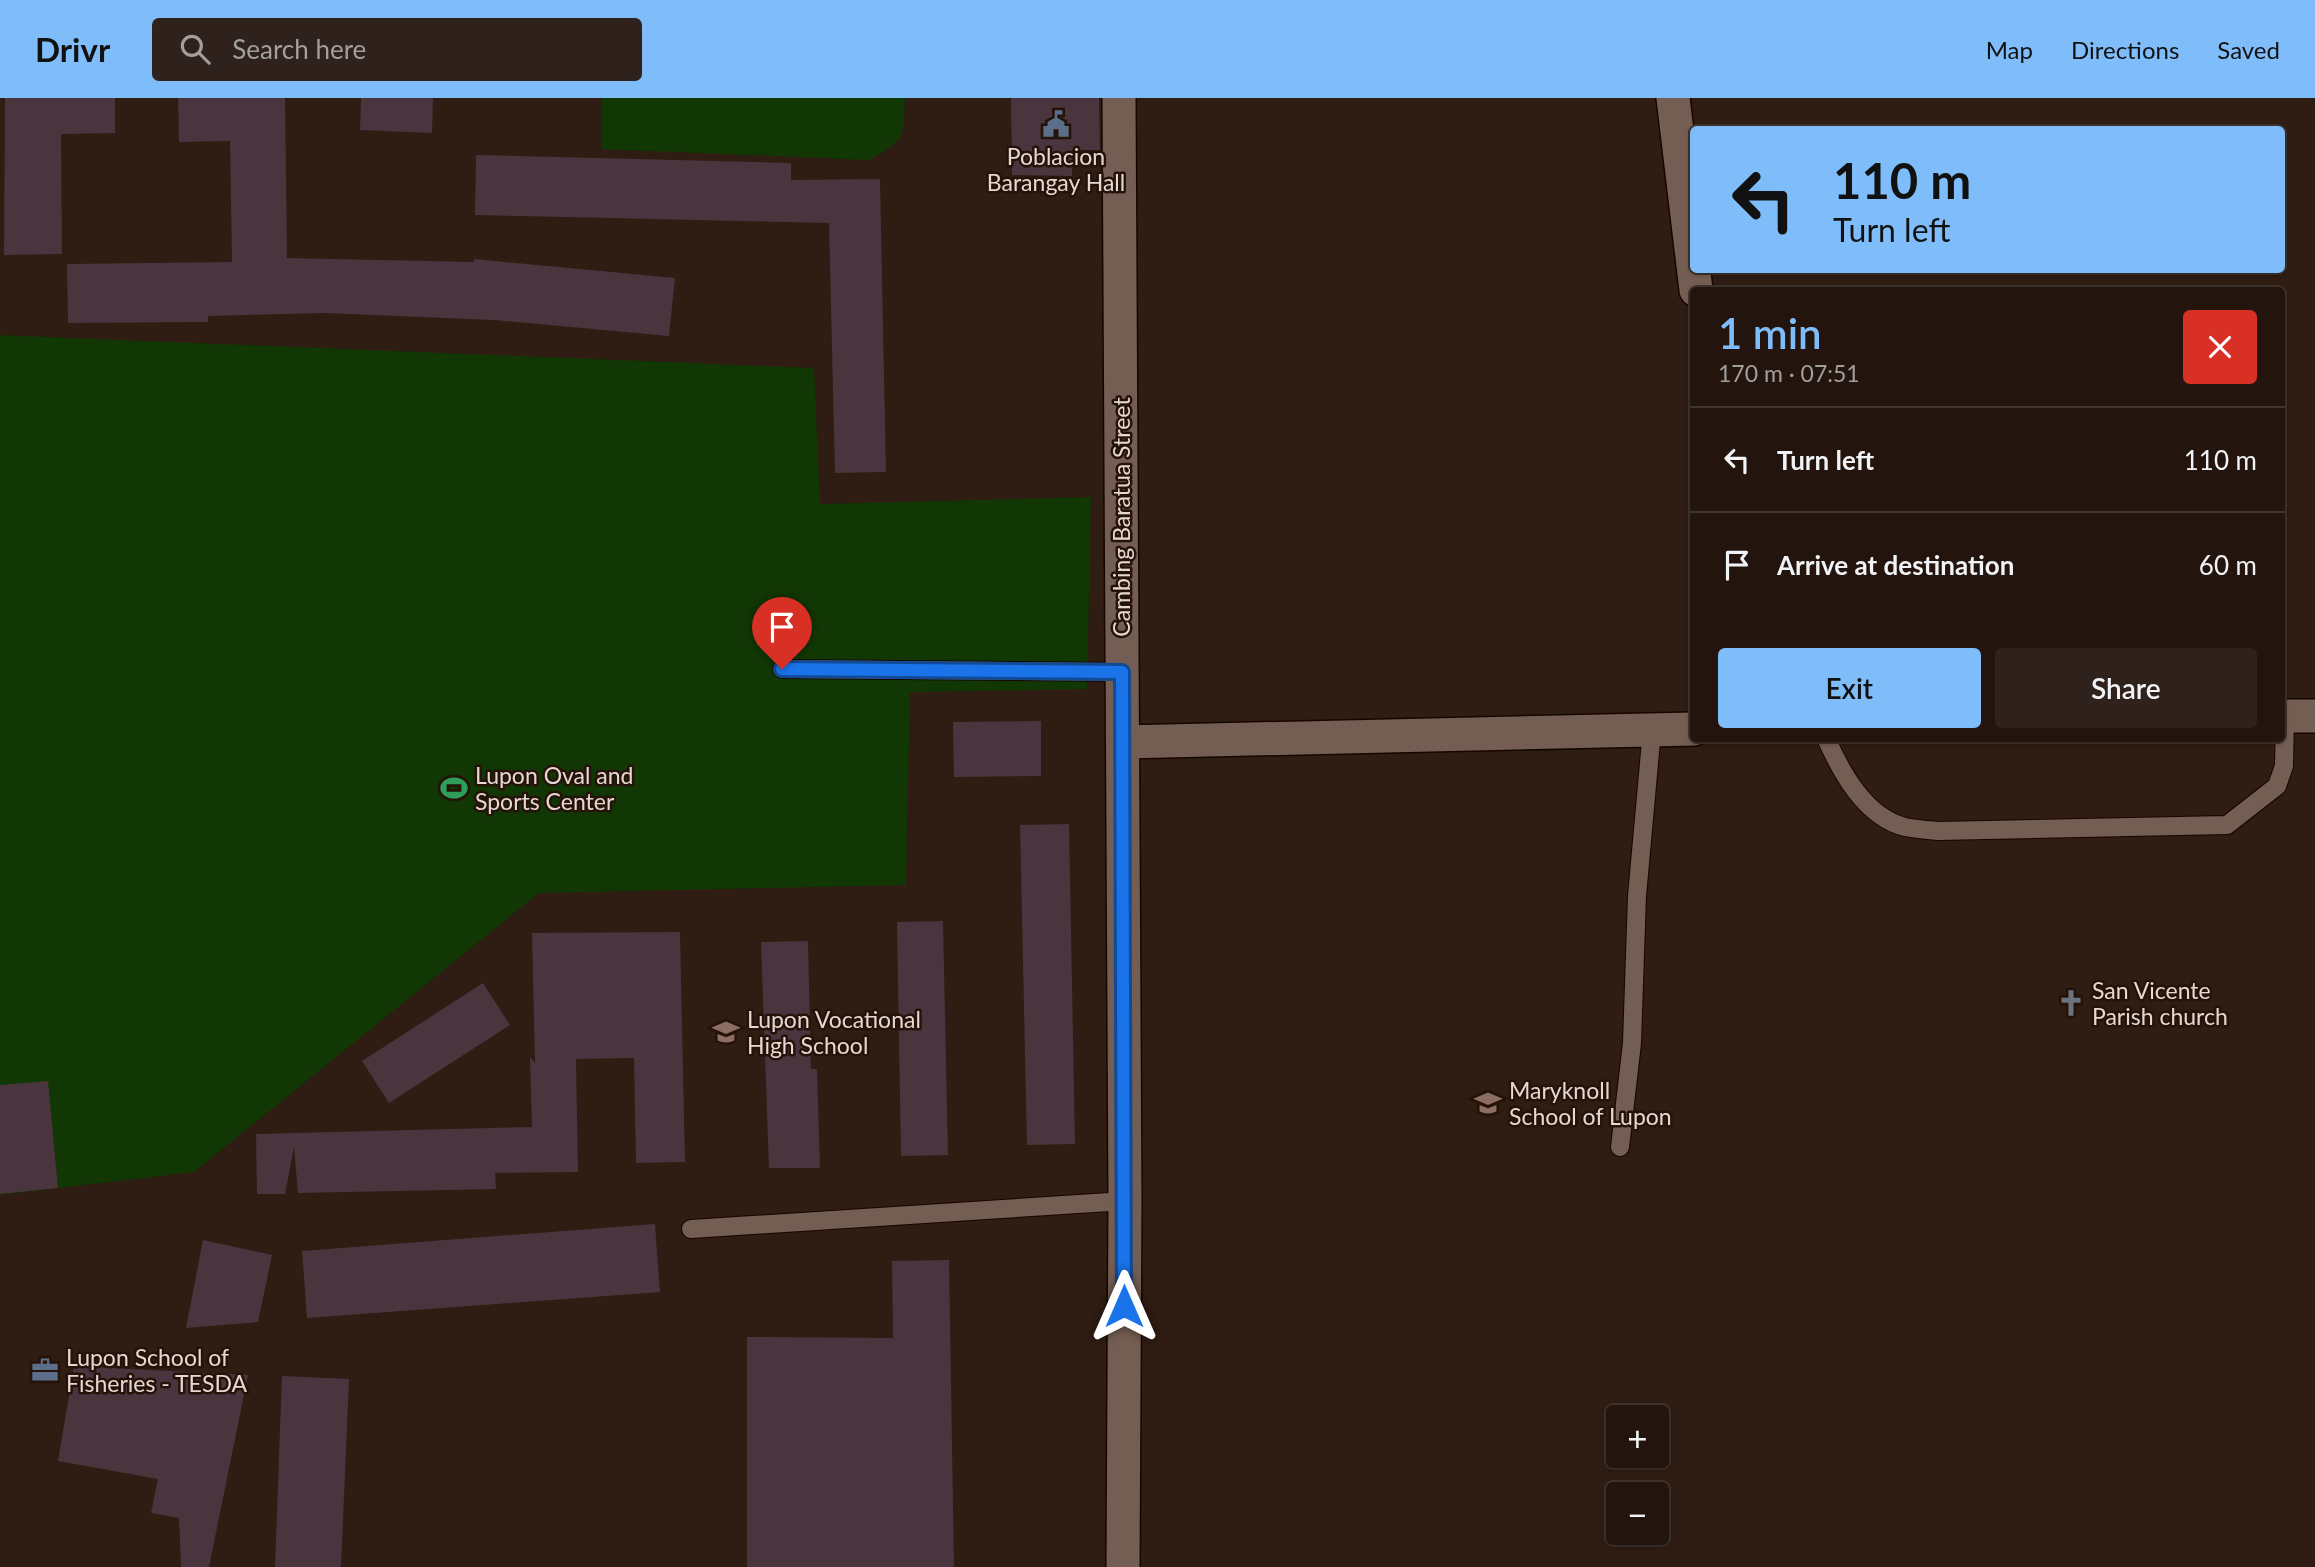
<!DOCTYPE html>
<html lang="en">
<head>
<meta charset="utf-8">
<style>
  :root { --surface:#23150e; --page:#2f221c; --text:#f1f3f6; --muted:#a39f9e; --line:#40342e; --accent:#7fbdfa }
  body { margin:0; font-family:Lato,sans-serif; background:var(--page); color:var(--text); height:100vh; display:flex; flex-direction:column; font-size:26px; white-space:nowrap }
  * { box-sizing:border-box; margin:0 }
  p { font-size:23px; color:var(--muted) }
  .icon { flex:none; width:38px; height:38px; fill:none; stroke:currentColor; stroke-width:2; stroke-linecap:round; stroke-linejoin:round }
  .map { position:relative; flex:1; overflow:hidden }
  .side { position:absolute; left:1690px; top:189px; width:595px; height:455px; display:flex; flex-direction:column; background:var(--surface); border-radius:7px; box-shadow:0 2px 5px #0004,0 0 0 2px var(--line) }
  .side>* { flex:none }
  .top-card { position:absolute; left:1690px; top:28px; width:595px; height:147px; border-radius:7px; box-shadow:0 2px 5px #0004,0 0 0 2px var(--line); background:#7fbdfa; color:#111; overflow:hidden }
  .fabs { position:absolute; left:1606px; top:1307px; display:grid; gap:14px }
  .fabs a { display:grid; place-items:center; width:63px; height:63px; border-radius:7px; background:var(--surface); box-shadow:0 2px 5px #0004,0 0 0 2px var(--line); font-size:35px }
  .pin { position:absolute; display:grid; place-items:center; width:60px; height:60px; color:#fff; margin:-72px -30px; border-radius:50% 50% 50% 0; rotate:-45deg; box-shadow:0 0 7px #0007 }
  .pin .icon { rotate:45deg }
  .me { position:absolute; width:77px; margin:-38px; rotate:0deg; stroke-linejoin:round; filter:drop-shadow(0 0 5px #0008) }
  .turn { display:flex; align-items:center; gap:24px; height:147px; padding:0 28px; font-size:32px }
  .turn .icon { width:91px; height:91px; stroke-width:2.5 }
  .turn b { display:block; font-size:49px; line-height:60px }
  .round { display:grid; place-items:center; flex:none; width:74px; height:74px; border-radius:7px; background:var(--page) }
  .overview { display:flex; align-items:center; justify-content:space-between; height:119px; padding:0 28px }
  h1 { font-size:42px; font-weight:600; line-height:52px; color:var(--accent) }
  .button { display:flex; gap:14px; margin-top:auto; padding:14px 28px }
  .button a { flex:1; height:80px; border-radius:7px; background:var(--accent); color:#111; font-size:28px; font-weight:600; line-height:80px; text-align:center }
  .button a+a { background:var(--page); color:var(--text) }
  ul { padding:0; list-style:none }
  li { display:flex; align-items:center; gap:21px; height:105px; padding:0 28px; border-top:2px solid var(--line) }
  li div { flex:1 }
  li b { display:block; font-size:26px }
  li em { font-style:normal }
  header { display:flex; align-items:center; gap:42px; box-sizing:border-box; height:98px; padding:0 35px; background:var(--accent); color:#111 }
  header strong { font-size:33px }
  nav { display:flex; gap:38px; margin-inline-start:auto; font-size:24px }
  .search { width:490px; height:63px; background:var(--page); display:flex; align-items:center; gap:18px; box-sizing:border-box; padding:0 24px; border-radius:7px; color:var(--muted); font-size:26px }
  .map>svg:first-child { display:block }
  .green { fill:#113704 }
  .building { fill:#4a343e }
  .lines { fill:none; stroke-linecap:round; stroke-linejoin:round }
  .lane-casing { stroke:#160601; stroke-width:20 }
  .street-casing { stroke:#160601; stroke-width:36 }
  .lane { stroke:#745d52; stroke-width:18 }
  .street { stroke:#745d52; stroke-width:33 }
  .route-casing { stroke:#114b97; stroke-width:18 }
  .route { stroke:#1a73e8; stroke-width:12 }
  .labels { text-anchor:middle; dominant-baseline:central; stroke-width:5; stroke-linejoin:round; paint-order:stroke }
  .poi-label { font-size:23px; fill:#e5d7d1; stroke:#251209; text-anchor:start }
  .street-label { font-size:23px; fill:#e5d7d1; stroke:#251209 }
</style>
</head>
<body>
<header>
<strong>Drivr</strong>
<div class="search"><svg class="icon" aria-label="search" viewBox="0 0 24 24"><circle cx="10" cy="10" r="6"/><path d="M15 15l6 6"/></svg>Search here</div>
<nav><a>Map</a><a>Directions</a><a>Saved</a></nav>
</header>
<div class="map">
<svg width="2315" height="1469" viewBox="0 0 2315 1469">
  <rect width="100%" height="100%" fill="#2f1c12"/>
  <path class="green" d="M602,0h303c-1,38 0,43 -36,62l-267,-11z
    M0,237l814,33 6,136 271,-7 -4,192 -177,3 -4,193 -367,8 -345,279 -194,23z"/>
  <path class="building" d="M5,0h110v35l-54,1 1,120 -58,1z
    M178,0h107l2,160 187,4v-3l201,19 -6,58 -175,-16 -169,-7 -117,3v6l-140,1 -1,-59 165,-2 -2,-121 -51,1z
    M361,0h72l-1,35 -72,-3z
    M1011,0h88l1,52h-28v26l-60,-1z
    M476,57l315,8v17l89,-1 6,293 -51,1 -6,-250 -354,-8z
    M1041,623v55l-87,1 -1,-55z
    M1069,726l6,320 -48,1 -7,-320z
    M943,823l5,234 -47,1 -4,-234z
    M680,834l5,230 -49,1 -2,-105 -58,1 2,113 -83,1 1,16 -198,4 -4,-46 -9,47h-28l-1,-60 276,-7 -2,-70 5,6 -3,-130z
    M808,843l3,128h6l3,99h-51l-8,-226z
    M483,885l27,42 -121,78 -27,-42z
    M48,983l10,107 -58,6v-109z
    M655,1126l5,68 -353,26 -5,-67z
    M203,1142l69,15 -14,67 -72,6z
    M949,1162l5,307h-207v-230l146,1 -1,-77z
    M74,1268l174,9 -39,192h-28l-2,-49 -28,-5 7,-34 -100,-18z
    M282,1278l67,3 -8,188h-66z"/>
  <g class="lines">
    <defs>
      <path id="lane" d="M782,571l340,3
        M1826,640c15,34 39,79 79,89 10,2 22,3 33,4l289,-6 50,-39 7,-20 1,-50
        M1620,1049l12,-104 5,-147 15,-166
        M691,1131l434,-28"/>
      <path id="street" d="M1119,0l6,1103 -2,366
        M1673,0l23,192
        M2282,618h33
        M1123,644l571,-13"/>
    </defs>
    <use href="#lane" class="lane-casing"/>
    <use href="#street" class="street-casing"/>
    <use href="#lane" class="lane"/>
    <use href="#street" class="street"/>
  </g>
  <g class="lines">
    <defs>
      <path id="route" d="M782,571l340,3 2,634"/>
    </defs>
    <use href="#route" class="route-casing"/>
    <use href="#route" class="route"/>
  </g>
  <defs>
    <symbol id="civic-bare" viewBox="-9 -9 18 18"><path d="M-.6-6.5H3V-4.5H.6V-3L4-1V1h2V6H-6V1h2V-1L-.6-3ZM-1.2 2.5V6h2.4V2.5Z" fill="#5c6f8a" stroke="#251209" stroke-width="2.5" paint-order="stroke"/></symbol>
    <symbol id="stadium-bare" viewBox="-9 -9 18 18"><path d="M0-5a6.5 5 0 1 0 0 10a6.5 5 0 1 0 0-10ZM-3.5-1.8h7v3.6h-7Z" fill="#2e9e5b" stroke="#251209" stroke-width="2.5" paint-order="stroke"/></symbol>
    <symbol id="church-bare" viewBox="-9 -9 18 18"><path d="M-1.2-6h2.4v3.5h3.3v2.4h-3.3V6h-2.4V-.1h-3.3v-2.4h3.3Z" fill="#6b7280" stroke="#251209" stroke-width="2.5" paint-order="stroke"/></symbol>
    <symbol id="school-bare" viewBox="-9 -9 18 18"><path d="M0-5L7-2L0 1L-7-2ZM-4 1L0 2.5L4 1V4Q0 6-4 4Z" fill="#8d6e63" stroke="#251209" stroke-width="2.5" paint-order="stroke"/></symbol>
    <symbol id="office-bare" viewBox="-9 -9 18 18"><path d="M-6-3h4V-5.5h4V-3h4V5H-6ZM-1-4.5V-3h2v-1.5ZM-6 0V1H6V0Z" fill="#5c6f8a" stroke="#251209" stroke-width="2.5" paint-order="stroke"/></symbol>
  </defs>
  <g fill-rule="evenodd">
    <use href="#civic-bare" x="1037" y="7" width="38" height="38"/>
    <use href="#stadium-bare" x="435" y="671" width="38" height="38"/>
    <use href="#church-bare" x="2052" y="886" width="38" height="38"/>
    <use href="#school-bare" x="707" y="915" width="38" height="38"/>
    <use href="#school-bare" x="1469" y="986" width="38" height="38"/>
    <use href="#office-bare" x="26" y="1253" width="38" height="38"/>
  </g>
  <g class="labels">
    <g class="poi-label">
      <text x="1056" y="58" text-anchor="middle">Poblacion<tspan x="1056" dy="26">Barangay Hall</tspan></text>
      <text x="475" y="677">Lupon Oval and<tspan x="475" dy="26">Sports Center</tspan></text>
      <text x="2092" y="892">San Vicente<tspan x="2092" dy="26">Parish church</tspan></text>
      <text x="747" y="921">Lupon Vocational<tspan x="747" dy="26">High School</tspan></text>
      <text x="1509" y="992">Maryknoll<tspan x="1509" dy="26">School of Lupon</tspan></text>
      <text x="66" y="1259">Lupon School of<tspan x="66" dy="26">Fisheries - TESDA</tspan></text>
    </g>
    <g class="street-label">
      <text transform="translate(1121 419) rotate(-90)">Cambing Baratua Street</text>
    </g>
  </g>
</svg>
<div class="fabs">
<a>+</a>
<a>−</a>
</div>
<div class="pin" style="left:782px;top:571px;background:#d93025"><svg class="icon" aria-label="arrive" viewBox="0 0 24 24"><path d="M6 21V4h12l-3 4 3 4H6"/></svg></div>
<svg class="me" style="left:1124px;top:1208px" viewBox="-20 -20 40 40"><path d="M0-17L14 15 0 8-14 15z" fill="#1a73e8" stroke="#fff" stroke-width="4"/></svg>
<div class="top-card">
<div class="turn"><svg class="icon" aria-label="left" viewBox="0 0 24 24"><path d="M17 20v-9H6M10 6l-5 5 5 5"/></svg><div><b>110 m</b>Turn left</div></div>
</div>
<section class="side">
<div class="overview"><div><h1>1 min</h1><p>170 m · 07:51</p></div><a class="round" style="background:#d93025;color:#fff"><svg class="icon" aria-label="close" viewBox="0 0 24 24"><path d="M6 6l12 12M18 6L6 18"/></svg></a></div>
<ul>
<li><svg class="icon" aria-label="left" viewBox="0 0 24 24"><path d="M17 20v-9H6M10 6l-5 5 5 5"/></svg><div><b>Turn left</b></div><em>110 m</em></li>
<li><svg class="icon" aria-label="arrive" viewBox="0 0 24 24"><path d="M6 21V4h12l-3 4 3 4H6"/></svg><div><b>Arrive at destination</b></div><em>60 m</em></li>
</ul>
<div class="button"><a>Exit</a><a>Share</a></div>
</section>
</div>
</body>
</html>
